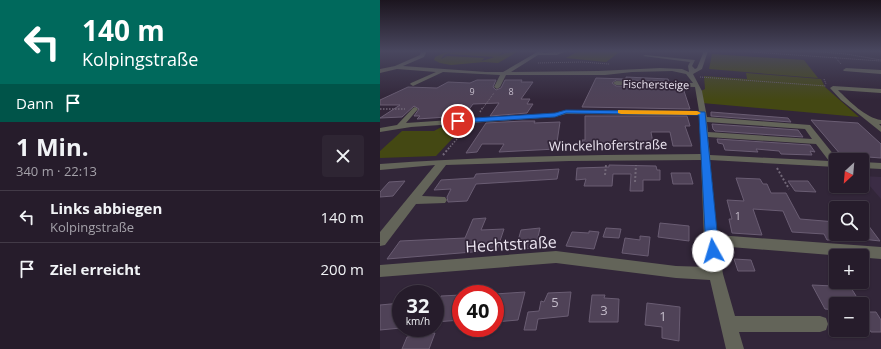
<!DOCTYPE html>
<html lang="de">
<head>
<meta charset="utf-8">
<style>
  :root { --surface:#261c2b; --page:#2e2533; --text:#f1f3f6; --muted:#a4a1a9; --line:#423a47 }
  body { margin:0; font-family:"Open Sans",sans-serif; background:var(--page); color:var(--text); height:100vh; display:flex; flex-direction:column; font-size:15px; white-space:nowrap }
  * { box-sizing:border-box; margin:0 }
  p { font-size:13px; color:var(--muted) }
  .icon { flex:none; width:22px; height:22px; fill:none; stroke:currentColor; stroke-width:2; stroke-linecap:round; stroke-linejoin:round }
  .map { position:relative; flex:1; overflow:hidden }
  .details { display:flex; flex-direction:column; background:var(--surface); width:380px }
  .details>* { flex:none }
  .top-card { background:#00695c; color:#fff; overflow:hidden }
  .needle { width:26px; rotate:206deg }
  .tools { position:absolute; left:449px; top:153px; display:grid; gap:8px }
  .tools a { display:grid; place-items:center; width:40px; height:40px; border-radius:4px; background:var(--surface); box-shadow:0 1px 3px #0004,0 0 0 1px var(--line); font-size:20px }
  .speed { position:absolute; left:12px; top:285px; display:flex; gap:8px; font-size:20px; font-weight:700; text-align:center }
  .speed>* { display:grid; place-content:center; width:52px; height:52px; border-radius:50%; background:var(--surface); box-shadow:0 1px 3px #0004,0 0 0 1px var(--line); line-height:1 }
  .speed small { font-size:10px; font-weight:400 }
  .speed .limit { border:6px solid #d22; background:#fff; color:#111 }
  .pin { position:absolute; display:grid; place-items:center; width:34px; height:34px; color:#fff; margin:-17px; border:2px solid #fff; border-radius:50%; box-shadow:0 1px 4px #0007 }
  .me { position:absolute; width:44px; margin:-22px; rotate:354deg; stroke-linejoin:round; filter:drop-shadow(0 0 3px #0008) }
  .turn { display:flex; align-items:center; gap:14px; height:84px; padding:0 16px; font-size:18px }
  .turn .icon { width:52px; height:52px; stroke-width:2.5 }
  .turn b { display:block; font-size:28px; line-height:34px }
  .then { display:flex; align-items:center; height:38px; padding:0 16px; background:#0003; gap:8px; font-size:15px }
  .round { display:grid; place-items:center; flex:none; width:42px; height:42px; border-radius:4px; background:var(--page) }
  .headline { display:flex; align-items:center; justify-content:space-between; height:68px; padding:0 16px }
  h1 { font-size:24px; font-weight:700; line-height:30px }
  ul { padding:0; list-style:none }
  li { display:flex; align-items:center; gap:12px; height:52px; padding:0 16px; border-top:1px solid var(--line) }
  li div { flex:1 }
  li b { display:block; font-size:15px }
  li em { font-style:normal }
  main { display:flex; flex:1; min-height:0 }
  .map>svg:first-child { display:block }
  .built { fill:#3b2c45 }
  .green { fill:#444813 }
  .building { fill:#4f4257; stroke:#6a5d73 }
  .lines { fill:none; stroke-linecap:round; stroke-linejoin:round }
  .path-far2 { stroke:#726878; stroke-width:1; stroke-dasharray:1 1; stroke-linecap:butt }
  .path-far1 { stroke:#726878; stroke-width:1.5; stroke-dasharray:1.5 1.5; stroke-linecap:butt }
  .path { stroke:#726878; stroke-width:2; stroke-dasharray:2 2; stroke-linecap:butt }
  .minor { fill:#636459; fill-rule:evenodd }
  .route { fill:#1a73e8; stroke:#114b97 }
  .slow { fill:#f59e0b }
  .labels { text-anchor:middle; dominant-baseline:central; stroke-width:3.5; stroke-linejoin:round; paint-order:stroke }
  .far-number-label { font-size:9px; fill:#c4bcca }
  .far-street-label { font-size:11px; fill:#ebe4f0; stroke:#322639 }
  .number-label { font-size:11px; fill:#c4bcca }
  .street-label { font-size:13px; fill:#ebe4f0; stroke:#322639 }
  .near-number-label { font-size:13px; fill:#c4bcca }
  .near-street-label { font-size:16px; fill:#ebe4f0; stroke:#322639 }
</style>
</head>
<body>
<main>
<section class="details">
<div class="top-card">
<div class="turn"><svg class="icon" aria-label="left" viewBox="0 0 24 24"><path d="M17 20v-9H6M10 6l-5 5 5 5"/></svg><div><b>140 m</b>Kolpingstraße</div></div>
<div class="then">Dann<svg class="icon" aria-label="arrive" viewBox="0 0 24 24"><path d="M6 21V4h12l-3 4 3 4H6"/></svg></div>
</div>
<div class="headline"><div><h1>1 Min.</h1><p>340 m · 22:13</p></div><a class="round"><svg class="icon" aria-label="close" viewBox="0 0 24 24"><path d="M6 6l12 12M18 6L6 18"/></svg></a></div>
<ul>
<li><svg class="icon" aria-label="left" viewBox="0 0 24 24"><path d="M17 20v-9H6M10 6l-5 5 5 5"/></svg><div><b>Links abbiegen</b><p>Kolpingstraße</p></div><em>140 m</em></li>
<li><svg class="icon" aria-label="arrive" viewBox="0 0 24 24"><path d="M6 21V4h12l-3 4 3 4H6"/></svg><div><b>Ziel erreicht</b></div><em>200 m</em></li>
</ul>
</section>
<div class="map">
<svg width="501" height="349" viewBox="0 0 501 349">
  <rect width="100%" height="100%" fill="#322639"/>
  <path class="built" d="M482,176l19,1v22l-19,-22z"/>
  <path class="green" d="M68,51h6l-10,4 -3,4 6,-3 38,2 -4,3c14,-3 24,-10 38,-10l-21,12 -14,-1 -33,3 -11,-2 -6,-3 1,-3z
    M76,51h50l-11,6 -47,-3z
    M199,51h42l-15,11 -40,-4z
    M332,54l92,6 14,18 -109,-9z
    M366,73l75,6 4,8 34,30 -157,-14 -3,-11 6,-3 -1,-13 43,3z
    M87,123l-31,33 -56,2v-7l22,-20h32l11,-6z"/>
  <path class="building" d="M246,77l42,2 1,2 -53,-1 -4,3 4,3 67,2 7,21 -108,-2 14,-29 30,1z
    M97,80h19l-3,7 3,3 5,-2 4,-8h17l-1,2h12l-12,17h9l-3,5h6l-6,9 -37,3 9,-13 -26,1 -8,11 -3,1 -45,3 3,-3h-6l5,-7 -5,-3 -12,11 -22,1 20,-13h-20v-5l28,-13 29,1 11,-6 22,1z
    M331,112l77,6 3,4 -80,-6z
    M205,116h102l3,10h-5l7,20h-19l-3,-14h-19l2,11h-5l1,3 -68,3 1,-9h3z
    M431,120l47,3 23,21v14l-40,-3z
    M143,121h12l-1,2 26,-1 -4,27 -57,3 5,-8h-22l-5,8 -11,1 20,-30z
    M332,124l86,6 5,7 -88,-6 -2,-2z
    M337,139l93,6 5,7 -5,-1 2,4 -31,-1 -2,-3 -23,-2 2,3 -33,-2 -2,-6 -5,-1z
    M229,165l47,1 1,4h3v10h-17v11h-13l1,-17h-18l-1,12h-28l2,-7 -10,1 1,-12 32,-1z
    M179,169l-2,10 -81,5 -9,17 -19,1 -1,-5 4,-8 -17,1 7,-10 33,-2 2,-4z
    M291,173h19l3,11h-20z
    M356,178l24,1 3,5h4l4,9h15l14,26 36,3v18h-9l-3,-6 -32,-2 -9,-21 -30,-2 9,26 -30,-2 -3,-14h3l-5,-19 17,1z
    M25,181l-12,15 -13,1v-5l9,-10z
    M408,181h20l8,11 -21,-1z
    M482,217l18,24 -18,-2z
    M106,218l-5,12 23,-1 -7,21 -110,9 13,-18 65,-3 8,-19z
    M280,223l29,3v15l-31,-4z
    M160,228l-4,18 -2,2 -10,1 2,-8h-8l3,-11z
    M226,228l15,1 -2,9 -16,-1z
    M209,231l10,1 -5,17 -28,-3 6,-14 17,1z
    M260,236l10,1 -2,19 -26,-3 3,-15 15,2z
    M354,259l17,1 4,11h-17z
    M451,282l17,1 13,21h-25v6l-11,-1 -13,-24 21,1z
    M145,292l-7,28 -23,2v-28z
    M191,292l-3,24 -30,3 -2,11h-12l4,-18 11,-1 2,-10 3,1 4,-9z
    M81,295v25l-26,2v-11l6,-15z
    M212,295h13l-1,3 15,1 -1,23h-29z
    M21,303v25l-21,2v-25z
    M267,303l33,4 -1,34 -17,-3v-11l-17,-2z
    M482,312h14l5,8v12h-10l-9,-14z
    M55,333l-6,16h-27l5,-12z"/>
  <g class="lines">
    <path class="path-far2" d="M358,51l143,10
      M429,51l37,3 35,6
      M455,57l6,7
      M158,63l44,-1 27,2
      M320,77l126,9
      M444,79l2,5
      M103,108l11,-15"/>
    <path class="path-far1" d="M0,109h25
      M100,112l3,-5
      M68,149l19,-21"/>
    <path class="path" d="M63,155l6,-7
      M397,168l12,21
      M225,175l1,-10
      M255,182l1,-17"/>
    <path class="minor" d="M41,51h4l1,2 -2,4 -21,9 83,6h17l36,-21h5l-2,2 24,-2 -9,4h-19l-27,17 87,-1 62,-3 22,1 7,3 -1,-6 2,-4 -47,-6 2,-1 50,5 -3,6 3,3 2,-1 7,-17h4l-6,18 -9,5 9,17 5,26 103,8 28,35h-2v7l-126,-7 7,75 164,12v12l-163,-13 5,28 12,42h85l6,2 2,6 -2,6 -6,2h-81l5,17h-18l-16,-69 -34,-2 -120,-15 -176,14v-12l176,-14 120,15 32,1 -4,-27 -3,-80 -132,1 -123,4 -24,31 23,1 2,3 -2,3 -29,1 -31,41 -5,1v-14l55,-67 -55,5v-6c107,-8 214,-9 321,-10l-2,-39 -133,-1 -11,3 -144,10 -31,5v-4l17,-3 16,-17 2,-1 3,2 -12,14 149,-10 11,-3 133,1 -4,-24 -79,-2 -3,-2 3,-2 77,2 -7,-9 -14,-3 -40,1 -27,3h-99l-6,12 -3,2 -3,-2 6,-12 -57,-3 -30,14 -3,-2 1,-1 25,-11 -39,-3 -17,4v-4l15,-3 25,-11zM327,122l98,7 7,10 -104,-7zM328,137l108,7 13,17 -119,-6z
      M466,68l35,2v4l-37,-3 -1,-1z
      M453,86l48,3v4l-43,-3c11,11 28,28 43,30v4h-2l2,2v6l-40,-32 -11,-12z
      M482,162l19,1v6l-19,-1z"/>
  </g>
  <linearGradient id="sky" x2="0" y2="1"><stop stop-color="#1c151f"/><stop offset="0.51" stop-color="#49475f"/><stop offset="1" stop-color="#49475f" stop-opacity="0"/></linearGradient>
  <rect width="501" height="100" fill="url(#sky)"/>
  <path class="route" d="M186,110l139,2 14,139 -2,4 -4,1 -5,-1 -2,-4 -7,-136 -133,-2 -11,4 -97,6 -4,-2 4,-2 97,-6z"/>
  <path class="slow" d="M238,110l79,1 4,2 -4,2 -76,-1 -3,-1z"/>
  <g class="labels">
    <g class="far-number-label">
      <text x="92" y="91">9</text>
      <text x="131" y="91">8</text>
    </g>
    <g class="far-street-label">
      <text transform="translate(276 84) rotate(1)">Fischersteige</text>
    </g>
    <g class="number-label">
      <text x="358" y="215">1</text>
    </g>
    <g class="street-label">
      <text transform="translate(228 145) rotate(-1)">Winckelhoferstraße</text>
    </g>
    <g class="near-number-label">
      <text x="175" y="302">5</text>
      <text x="224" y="310">3</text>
      <text x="283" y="316">1</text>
    </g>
    <g class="near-street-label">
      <text transform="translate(131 244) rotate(-3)">Hechtstraße</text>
    </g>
  </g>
</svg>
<div class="tools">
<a><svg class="needle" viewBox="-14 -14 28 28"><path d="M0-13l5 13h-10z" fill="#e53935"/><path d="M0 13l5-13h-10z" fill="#a4a1a9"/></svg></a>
<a><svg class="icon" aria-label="search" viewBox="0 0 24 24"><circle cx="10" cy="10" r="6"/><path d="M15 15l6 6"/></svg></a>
<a>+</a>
<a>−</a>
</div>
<div class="speed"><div>32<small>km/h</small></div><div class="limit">40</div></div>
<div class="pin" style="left:78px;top:121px;background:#d93025"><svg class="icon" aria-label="arrive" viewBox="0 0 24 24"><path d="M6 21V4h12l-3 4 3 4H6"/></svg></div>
<svg class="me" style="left:333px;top:251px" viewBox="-20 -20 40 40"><circle r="19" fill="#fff"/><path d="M0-13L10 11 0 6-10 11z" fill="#1a73e8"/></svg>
</div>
</main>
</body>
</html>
